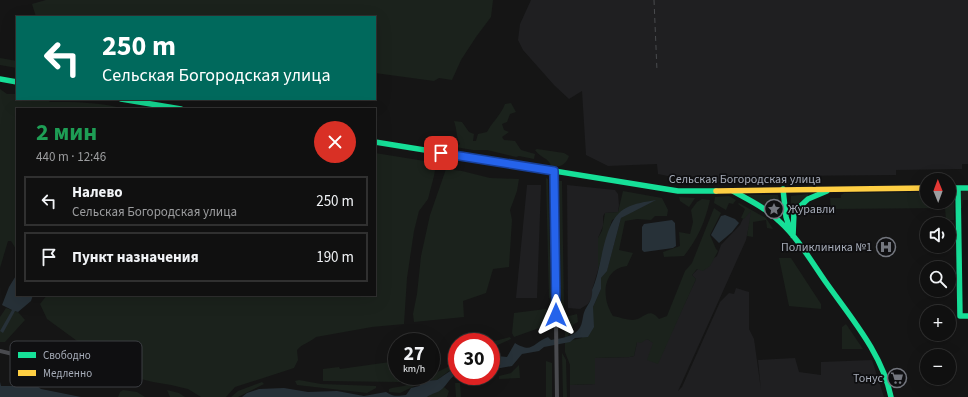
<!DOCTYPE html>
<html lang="ru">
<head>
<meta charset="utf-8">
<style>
  :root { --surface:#101010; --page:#191919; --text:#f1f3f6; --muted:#9c9d9f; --line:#303030 }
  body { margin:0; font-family:"Source Sans 3",sans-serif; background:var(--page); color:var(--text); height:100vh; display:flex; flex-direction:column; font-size:15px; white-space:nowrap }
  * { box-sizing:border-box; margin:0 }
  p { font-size:13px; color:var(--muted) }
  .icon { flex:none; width:22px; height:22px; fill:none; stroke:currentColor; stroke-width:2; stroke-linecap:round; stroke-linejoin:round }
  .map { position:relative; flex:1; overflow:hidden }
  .sheet { position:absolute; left:16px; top:108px; width:360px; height:188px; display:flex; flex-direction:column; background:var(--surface); border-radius:0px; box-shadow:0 4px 16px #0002,0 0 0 1px var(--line) }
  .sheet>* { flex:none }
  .guide { position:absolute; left:16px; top:16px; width:360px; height:84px; border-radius:0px; box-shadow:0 4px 16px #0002,0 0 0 1px var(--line); background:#00695c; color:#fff; overflow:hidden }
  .needle { width:26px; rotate:359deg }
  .buttons { position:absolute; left:920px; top:173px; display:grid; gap:8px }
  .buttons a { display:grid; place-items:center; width:36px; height:36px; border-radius:50%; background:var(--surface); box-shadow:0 4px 16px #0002,0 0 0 1px var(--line); font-size:20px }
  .speed { position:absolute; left:388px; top:333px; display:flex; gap:8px; font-size:20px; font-weight:700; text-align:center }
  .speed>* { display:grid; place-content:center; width:52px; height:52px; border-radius:50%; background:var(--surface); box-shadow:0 4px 16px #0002,0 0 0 1px var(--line); line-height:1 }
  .speed small { font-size:10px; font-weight:400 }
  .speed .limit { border:6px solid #d22; background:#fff; color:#111 }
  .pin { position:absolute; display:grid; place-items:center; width:34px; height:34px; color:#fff; margin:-17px; border-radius:8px; box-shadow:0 2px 6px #0006 }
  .me { position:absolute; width:44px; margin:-22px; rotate:0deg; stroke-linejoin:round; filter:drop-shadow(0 0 3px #0008) }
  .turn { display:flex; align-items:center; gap:14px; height:84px; padding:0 20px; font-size:18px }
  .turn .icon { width:52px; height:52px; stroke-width:2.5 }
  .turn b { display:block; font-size:28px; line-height:34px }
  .round { display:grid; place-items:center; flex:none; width:42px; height:42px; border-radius:21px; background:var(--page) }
  .overview { display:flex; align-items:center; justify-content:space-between; height:68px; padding:0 20px }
  h1 { font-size:24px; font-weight:700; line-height:30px; color:#1e9e55 }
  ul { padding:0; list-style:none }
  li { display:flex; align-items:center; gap:12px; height:50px; margin:0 8px 6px; padding:0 12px; border:2px solid var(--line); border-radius:0px }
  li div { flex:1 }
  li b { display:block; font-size:15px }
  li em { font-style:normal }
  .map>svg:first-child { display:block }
  .built { fill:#1f1f21 }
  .green { fill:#1b221c }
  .water { fill:#273138 }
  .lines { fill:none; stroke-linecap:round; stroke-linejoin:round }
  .street { stroke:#494a4e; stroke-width:4 }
  .fast { stroke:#16e098; stroke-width:5.5 }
  .slow { stroke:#ffcf43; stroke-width:5.5 }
  .rail { stroke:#494b4e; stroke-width:1; stroke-dasharray:5 4; stroke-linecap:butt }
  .route-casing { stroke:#184099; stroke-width:10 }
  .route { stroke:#2563eb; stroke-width:7 }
  .labels { text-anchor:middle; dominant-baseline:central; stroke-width:3.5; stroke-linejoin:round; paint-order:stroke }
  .street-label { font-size:12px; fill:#a5abb7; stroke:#0f0f11 }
  .poi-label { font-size:12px; fill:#a5abb7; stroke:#0f0f11; text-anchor:end }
  .key { fill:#0f0f11; stroke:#3c3e43; stroke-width:1 }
  .key-label { font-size:11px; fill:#a5abb7 }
</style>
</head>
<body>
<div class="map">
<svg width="968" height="397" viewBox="0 0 968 397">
  <rect width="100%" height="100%" fill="#151515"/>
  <path class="built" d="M531,0h437v164h-6v5l-66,1v5l-119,1 -17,2v2l-50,2v-6l-37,1 -15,-3 -1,-10 -49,2 -22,-11 -4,-64 -13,8 -15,-14 -31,-35 -5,-10 2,-16z
    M527,185h14l-4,113h-21z
    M567,185l48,5 3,4 1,11 -1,7 -13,1 -2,3v10l-5,12v32l-6,20 1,6 -5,8 -8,5 -12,-1z
    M747,210l5,2 -6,28 -68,151 4,-4 38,-85 9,-9 5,1 2,-6 13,4v37l5,10 7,51 -3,-30 37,-2 4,14 22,3v-13l51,-2 12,37h-314v-12l25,-1v-26l35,-1 4,-1 3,-14 10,-3 17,9 32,-69 -4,-4 6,-6 19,-13 4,-11 19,-20z"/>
  <path class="green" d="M46,0h447l-2,17 -15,20 -15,23 -9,20 -13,-2 -5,3 -59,-8v-56h-339l-4,-13z
    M0,58l17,3v7l-17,-3z
    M0,89l7,5h10v5h30l3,3c25,0 51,0 75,7h-108v138l-1,2 -5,-8h-3l-8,27z
    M511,103l5,9 -6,2 -3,8 -5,2 2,6 5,2 -7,5 2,3 11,1 6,9 14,4 -1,5 -15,-3 -3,1 -29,-7h-14l-18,-3 5,-3c-4,-7 -3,-15 -6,-23l8,1 7,10 5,2 -1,7h3l2,-7 9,-2c5,-10 14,-17 18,-28z
    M537,149l27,4 5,3c-3,9 -10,12 -18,10 -3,-9 -11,-8 -16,-16z
    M375,153l56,9 4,8 -1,6 -6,23 -9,12 -5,20 -7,47 -3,46 -32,3 -56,10c-7,6 -13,6 -19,13l1,10 -4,8 -59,19 -9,10h-25l-13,-8 -17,-4 -18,-3 -32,-8 -17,-12 -12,-4 -8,-12 -37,-27 -7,-15 7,-9h328z
    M446,169l16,2 28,7 29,1 -2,12 -7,19 2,10 -3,47 -16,2 -7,24 -23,8 1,16 -50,5 -1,-8 4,-20 4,-38 9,-41z
    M546,178l2,1 3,117 -2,3z
    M559,181h3l2,129 -3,1z
    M623,191l39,7 6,12 -1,6h-12l-4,4 -14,-1 -12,2 -6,29 14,3 -6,13c-25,3 -26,32 -14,50 6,1 14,4 20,4 12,-1 15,-14 26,-1l8,-3 18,-45 7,-8 22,-55 7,5 -11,22 6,14 2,2 -8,15 -7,5 -6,-2 -5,6 4,4 -38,85 -11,-4 6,-17 -6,-4 -6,4 -4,-1 -3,14 -4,1 -35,1v26l-25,1v-20l-5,-13v-35l12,-3 1,8 -4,2 -6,12 4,4 10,-2 10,-20 1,-11 8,-18v-11l6,-8 14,-52 8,-6 -17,8 -14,50v-32l4,-7 3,-18 13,-1z
    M962,191h6v9h-5l-1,8h-3l1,-14z
    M927,192v10h22v-10l2,1v3l3,2v22h-8l-1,-12 -114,1 -1,-11h11v-3l3,-2z
    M808,194v3l-17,12v-13z
    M748,195h30l2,8v9l-4,1 -27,-16z
    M729,196l7,4 -3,4 -4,-1 -3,7 -12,-7 1,-6z
    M679,197l16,1 -6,9 -9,-6z
    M702,199l8,1c-5,22 -12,38 -26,56l-20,1 -1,-5 17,-6 -1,-14 11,2 3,-12 -2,-12 6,-8z
    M739,203l27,15 7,11 -6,-1 -1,-8 -13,2v15l-6,-1 4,-25 -7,8 -3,-1 4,-9 -7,-5z
    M779,258h12l30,46v5l-32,-3z
    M6,308l12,4 7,8 -20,22h-5v-25z
    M546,309l3,5v12l-7,1 -28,10 -2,-4 2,-20z
    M846,324l17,25h-21v-22z
    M510,337l1,2 -20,9v-6z
    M562,353l4,7 1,37h-4z
    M435,357l3,13 -7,1v-13z
    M397,361v15h2l1,6 -77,-1v-12l16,-2 1,2z
    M546,361l6,2v34h-6z
    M453,364v4l-16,12 -12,1 -25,12 -11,-1v-3c5,-2 10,-2 15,-3 18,-7 33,-13 49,-22z
    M519,365l1,13 -21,1v-3l12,-3z
    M299,380l22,4 55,2v2l-9,5 -70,-8 -2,-4z
    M262,382l2,2 -26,13h-7l7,-6z
    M455,383h5l1,14h-5z
    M444,387l5,4 -2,6h-20l5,-4z
    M123,390l14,2 8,5h-27l2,-5z
    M167,390l12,3 6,4h-15z"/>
  <path class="water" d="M656,200l-35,18 -14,53 -6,7v11l-8,18 1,20 -6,10 -13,1 -5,4 -26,5 -5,4 -17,3 -10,12 -17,3 -4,2v-12l6,-3 10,1 8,-14c18,11 17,0 33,-6l3,3c13,-2 28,-4 31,-18 1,-4 1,-8 3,-12 4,-7 8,-12 7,-20 11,-23 10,-70 34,-82 9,-5 19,-6 30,-8z
    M725,215l10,4 4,4 -7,9 -13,11 -8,-8 10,-19z
    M672,220l3,3 1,23 -3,2 -29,4 -2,-2v-23l2,-3z
    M17,274v21h16l-2,6 -13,11 -3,-1 -12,22 -3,-2 12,-21 -10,-5 7,-18z
    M457,368v6c-7,3 -9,10 -15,15 -4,4 -10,4 -15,8h-185l5,-4 12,-4 25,-1 24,4 29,-1 27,5 22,-4c7,5 12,4 20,3l5,-7 8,-2 6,-5 12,-1 16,-11z
    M0,382l1,4h36l4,3 40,8h-81z"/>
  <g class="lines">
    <path class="street" d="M554,171l3,226
      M0,351l63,15 5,-3"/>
    <path class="fast" d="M0,79l17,3
      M121,99l60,10
      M375,142l303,49h38
      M949,188h19
      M958,188l2,128h8
      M783,189l3,28 5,15
      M733,191c16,9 33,17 46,30 19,17 32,40 46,60 26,37 57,72 66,116
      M793,236l1,-24 14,-13 19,-8"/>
    <path class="slow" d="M716,191l211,-3"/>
    <path class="rail" d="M654,0l3,71"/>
  </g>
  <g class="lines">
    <defs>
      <path id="route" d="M441,153l113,18 2,144"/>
    </defs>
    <use href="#route" class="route-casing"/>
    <use href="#route" class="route"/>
  </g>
  <defs>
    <symbol id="sight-ring" viewBox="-11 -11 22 22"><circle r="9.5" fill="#0f0f11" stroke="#73767e" stroke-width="1.5"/><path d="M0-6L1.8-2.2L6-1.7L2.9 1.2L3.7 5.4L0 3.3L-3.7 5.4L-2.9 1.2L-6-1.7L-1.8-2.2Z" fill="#73767e"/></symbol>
    <symbol id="hospital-ring" viewBox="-11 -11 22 22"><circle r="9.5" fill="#0f0f11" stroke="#73767e" stroke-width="1.5"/><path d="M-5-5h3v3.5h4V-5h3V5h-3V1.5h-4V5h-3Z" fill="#73767e"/></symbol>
    <symbol id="supermarket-ring" viewBox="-11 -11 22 22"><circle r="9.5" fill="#0f0f11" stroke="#73767e" stroke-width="1.5"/><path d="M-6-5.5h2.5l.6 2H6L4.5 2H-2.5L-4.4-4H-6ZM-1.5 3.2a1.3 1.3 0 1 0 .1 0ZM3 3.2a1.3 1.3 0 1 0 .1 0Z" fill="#73767e"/></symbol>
  </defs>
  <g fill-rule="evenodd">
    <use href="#sight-ring" x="763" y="198" width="22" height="22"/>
    <use href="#hospital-ring" x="875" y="236" width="22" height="22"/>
    <use href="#supermarket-ring" x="886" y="367" width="22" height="22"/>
  </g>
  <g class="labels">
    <g class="street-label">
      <text x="745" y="179">Сельская Богородская улица</text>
    </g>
    <g class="poi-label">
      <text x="788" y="209" text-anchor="start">Журавли</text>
      <text x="872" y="247">Поликлиника №1</text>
      <text x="883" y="378">Тонус</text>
    </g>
  </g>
  <rect x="10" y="341" width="132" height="46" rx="6" class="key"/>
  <rect x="18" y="352" width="18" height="6" fill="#16e098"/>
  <rect x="18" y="370" width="18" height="6" fill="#ffcf43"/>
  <g class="key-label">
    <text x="43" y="359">Свободно</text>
    <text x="43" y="377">Медленно</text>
  </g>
</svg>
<div class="buttons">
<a><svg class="needle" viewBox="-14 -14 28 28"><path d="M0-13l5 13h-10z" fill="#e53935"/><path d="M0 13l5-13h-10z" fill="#9c9d9f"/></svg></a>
<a><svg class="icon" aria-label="sound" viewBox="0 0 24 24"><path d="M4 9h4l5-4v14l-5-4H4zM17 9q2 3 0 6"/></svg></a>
<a><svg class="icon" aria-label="search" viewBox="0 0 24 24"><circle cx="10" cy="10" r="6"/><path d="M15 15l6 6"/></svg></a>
<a>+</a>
<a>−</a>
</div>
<div class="speed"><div>27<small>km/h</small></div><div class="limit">30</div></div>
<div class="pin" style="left:441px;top:153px;background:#d93025"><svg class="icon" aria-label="arrive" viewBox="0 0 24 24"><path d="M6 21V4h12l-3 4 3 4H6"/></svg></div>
<svg class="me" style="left:556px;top:315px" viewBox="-20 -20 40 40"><path d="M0-17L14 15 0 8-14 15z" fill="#2563eb" stroke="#fff" stroke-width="4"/></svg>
<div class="guide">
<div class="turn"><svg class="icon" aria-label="left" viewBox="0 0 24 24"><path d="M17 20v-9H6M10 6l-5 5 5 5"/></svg><div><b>250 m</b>Сельская Богородская улица</div></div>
</div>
<section class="sheet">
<div class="overview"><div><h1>2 мин</h1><p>440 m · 12:46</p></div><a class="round" style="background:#d93025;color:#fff"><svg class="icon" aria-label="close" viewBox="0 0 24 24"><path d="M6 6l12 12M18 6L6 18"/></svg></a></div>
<ul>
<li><svg class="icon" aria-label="left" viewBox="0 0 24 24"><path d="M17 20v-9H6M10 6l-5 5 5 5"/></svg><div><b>Налево</b><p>Сельская Богородская улица</p></div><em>250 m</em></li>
<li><svg class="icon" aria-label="arrive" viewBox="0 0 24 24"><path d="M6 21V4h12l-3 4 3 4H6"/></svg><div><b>Пункт назначения</b></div><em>190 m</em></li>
</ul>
</section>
</div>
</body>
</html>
